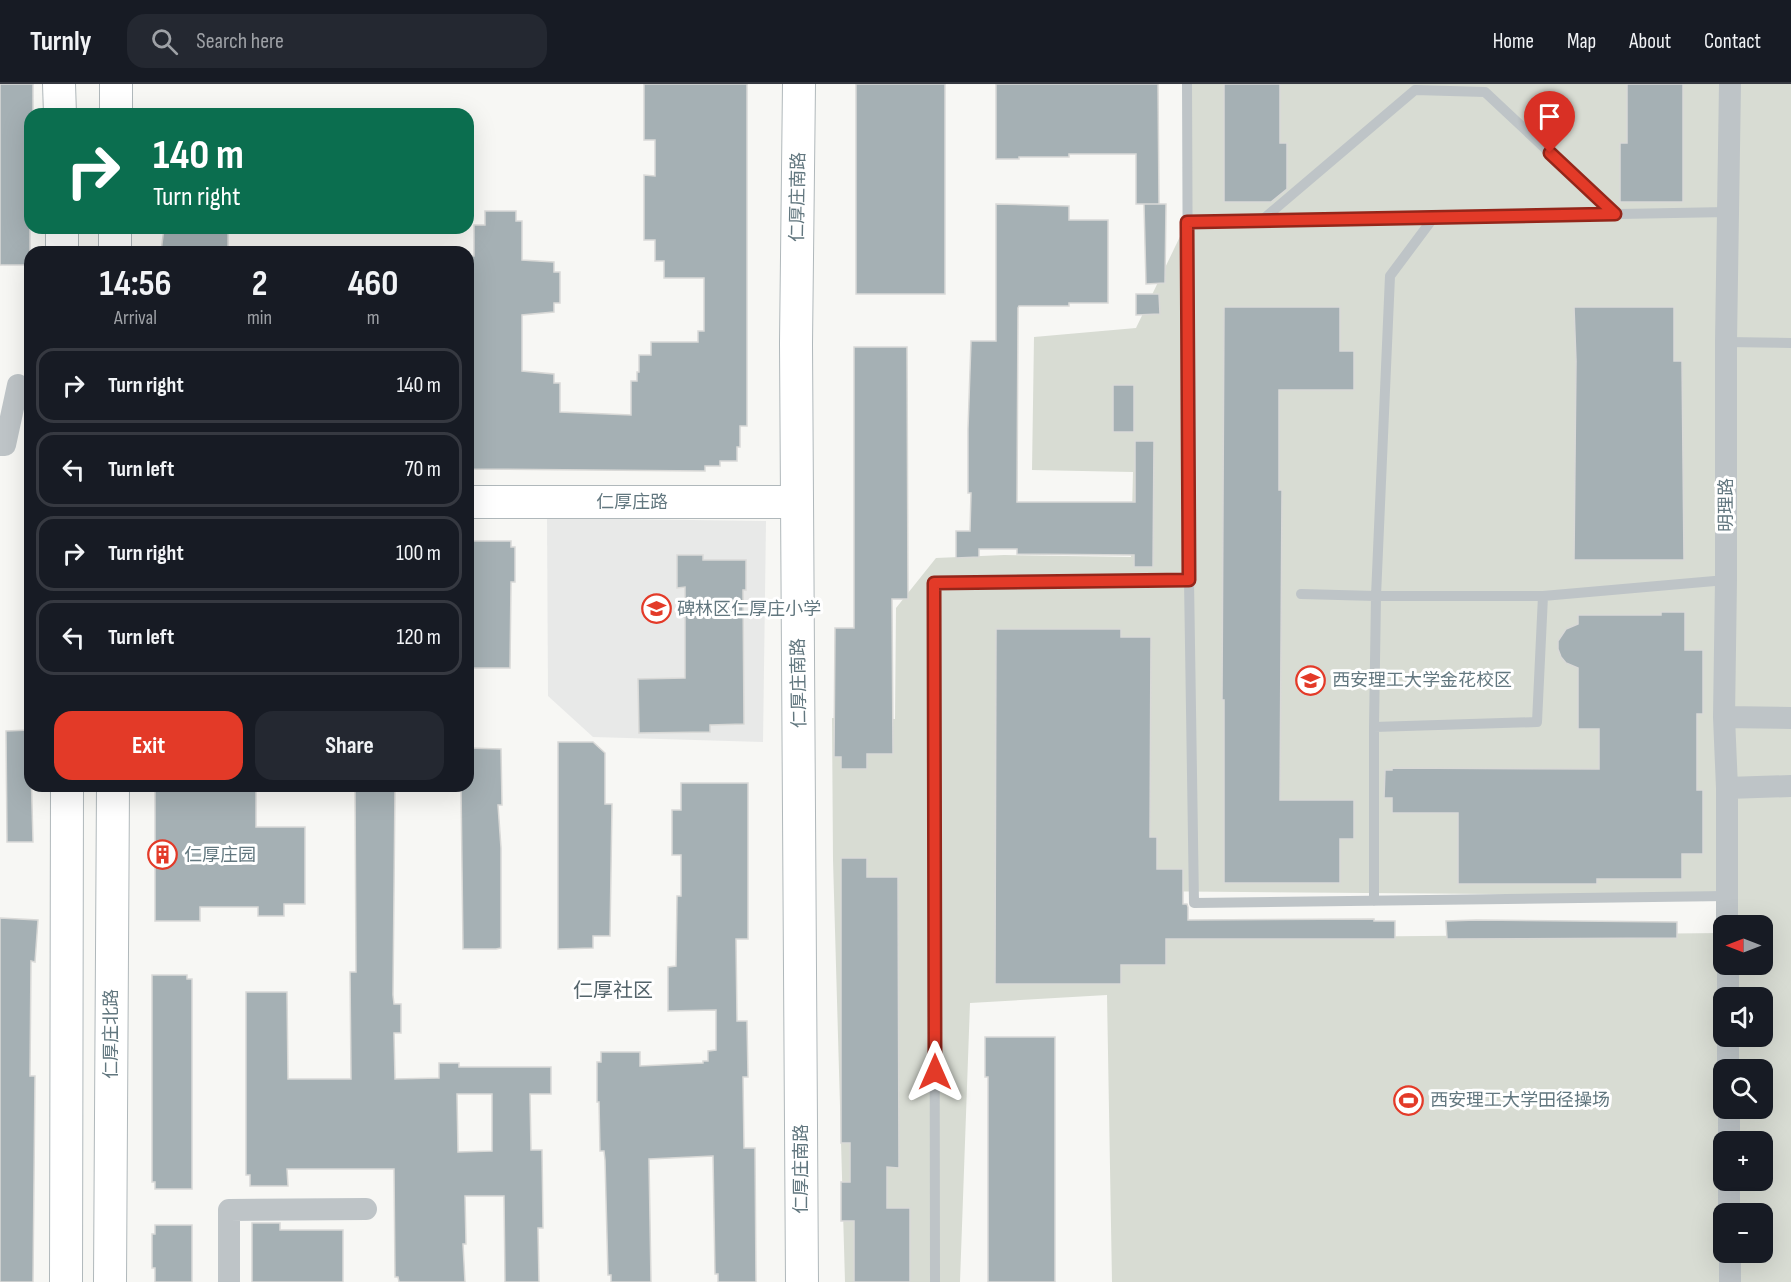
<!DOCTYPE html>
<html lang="en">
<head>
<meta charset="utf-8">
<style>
  :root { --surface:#171b24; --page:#242831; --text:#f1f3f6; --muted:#9ea1a6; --line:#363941; --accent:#e33a28 }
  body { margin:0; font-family:"Sofia Sans Condensed","Noto Sans SC",sans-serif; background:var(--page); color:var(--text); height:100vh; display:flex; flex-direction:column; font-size:22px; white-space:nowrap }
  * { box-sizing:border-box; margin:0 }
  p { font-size:20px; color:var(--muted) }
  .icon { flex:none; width:33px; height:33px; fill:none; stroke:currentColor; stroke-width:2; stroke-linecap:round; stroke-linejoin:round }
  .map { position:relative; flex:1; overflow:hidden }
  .drawer { position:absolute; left:24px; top:162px; width:450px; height:546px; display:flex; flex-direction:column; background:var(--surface); border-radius:18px; box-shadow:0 6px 24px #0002 }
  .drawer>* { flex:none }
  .top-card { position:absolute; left:24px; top:24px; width:450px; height:126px; border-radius:18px; box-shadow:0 6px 24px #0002; background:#0b6e4f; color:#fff; overflow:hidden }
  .needle { width:39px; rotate:270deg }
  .buttons { position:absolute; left:1713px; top:831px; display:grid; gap:12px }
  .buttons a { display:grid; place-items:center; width:60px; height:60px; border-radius:12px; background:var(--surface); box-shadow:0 6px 24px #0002; font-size:30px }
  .pin { position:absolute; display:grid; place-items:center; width:51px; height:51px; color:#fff; margin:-62px -26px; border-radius:50% 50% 50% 0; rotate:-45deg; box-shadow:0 0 6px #0007 }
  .pin .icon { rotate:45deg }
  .me { position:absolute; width:66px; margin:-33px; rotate:0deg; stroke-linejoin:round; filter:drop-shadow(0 0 4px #0008) }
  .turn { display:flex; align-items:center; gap:21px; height:126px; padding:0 30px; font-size:27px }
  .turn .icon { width:78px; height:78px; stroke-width:2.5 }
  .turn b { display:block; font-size:42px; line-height:51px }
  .eta { display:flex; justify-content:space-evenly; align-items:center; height:102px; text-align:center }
  .eta b { font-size:36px; font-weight:700; line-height:42px }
  .primary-button { display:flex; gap:12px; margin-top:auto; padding:12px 30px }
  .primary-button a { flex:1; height:69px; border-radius:18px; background:var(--accent); color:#fff; font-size:24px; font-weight:700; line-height:69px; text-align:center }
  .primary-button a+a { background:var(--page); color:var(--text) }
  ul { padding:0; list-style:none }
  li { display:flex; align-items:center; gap:18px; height:75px; margin:0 12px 9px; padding:0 18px; border:3px solid var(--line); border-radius:18px }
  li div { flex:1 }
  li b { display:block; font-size:22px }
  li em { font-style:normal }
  header { display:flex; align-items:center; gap:36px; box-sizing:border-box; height:84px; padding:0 30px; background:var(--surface); border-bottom:2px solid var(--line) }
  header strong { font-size:28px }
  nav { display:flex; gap:33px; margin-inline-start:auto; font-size:21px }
  .search { width:420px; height:54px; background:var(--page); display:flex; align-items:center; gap:15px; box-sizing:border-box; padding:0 21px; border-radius:18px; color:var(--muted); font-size:22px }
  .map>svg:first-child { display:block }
  .built { fill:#e8e9e8 }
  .green { fill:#d8dcd3 }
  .building { fill:#a5b0b4; stroke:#d9d9d7; stroke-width:1.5; fill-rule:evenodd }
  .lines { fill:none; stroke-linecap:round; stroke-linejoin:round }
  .secondary-casing { stroke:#b0b8bb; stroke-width:34 }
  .lane { stroke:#bec4c7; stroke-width:10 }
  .street { stroke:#bec4c7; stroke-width:22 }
  .secondary { stroke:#fff; stroke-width:32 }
  .route-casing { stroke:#94261a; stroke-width:15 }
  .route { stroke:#e33a28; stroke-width:10 }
  .labels { text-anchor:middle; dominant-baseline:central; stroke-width:6; stroke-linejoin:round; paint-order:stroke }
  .street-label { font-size:18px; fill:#62777f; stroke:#fff }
  .poi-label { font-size:18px; fill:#62777f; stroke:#fff; text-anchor:start }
  .neighbourhood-label { font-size:20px; fill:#54646a; stroke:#fff }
</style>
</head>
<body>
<header>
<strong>Turnly</strong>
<div class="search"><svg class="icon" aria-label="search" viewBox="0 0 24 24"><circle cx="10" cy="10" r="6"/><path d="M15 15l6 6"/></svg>Search here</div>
<nav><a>Home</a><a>Map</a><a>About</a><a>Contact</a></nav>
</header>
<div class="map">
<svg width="1791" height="1198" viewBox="0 0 1791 1198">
  <rect width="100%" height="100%" fill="#f7f7f4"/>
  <path class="built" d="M547,434l219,3 -3,221 -170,-5 -45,-41z"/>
  <path class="green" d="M1184,0h607v1198h-58v-29l29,-1v-38l-29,-1v-32l29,-1v-38l-29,-1v-32l29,-1v-38l-29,-1v-32l29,-1v-38l-29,-1v-32l29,-1v-38l-29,-1 -6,-29 -598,-5 1,48 593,-6 1,319 6,30h-618l-5,-287 -137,8 -10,279h-115l-12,-422 -1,-142 63,1 1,-111 40,-50 68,-3 127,2 2,-85 -101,-2 2,-133 102,-9 51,-106z"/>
  <path class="building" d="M0,0h33v30h-3v151h-30z
    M644,0h103v342h-7v21h-3v14h-17v5h-15v5l-237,-2 2,-213h4v-31h11v-14h31v10h6v39l32,2v10h6v31h-6v9l-32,3v56l32,3v9h6v29l71,3v-34h6v-9h2v-17h12v-13h47v-11h6v-53h-40v-17h-9v-21h-11v-65l11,1v-36h-11z
    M856,0h89v210h-89z
    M996,0h162l1,120h-23v-50h-67v3h-50v2h-23z
    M1224,0h56v59h7v46l-16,13h-47z
    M1627,0h56v118h-63v-59h7z
    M996,120l73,2v14h39v83h-39v3h-50l-1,2 -1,194h118v-61h19l-1,126h-19v-12l-117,-1v-5h-38v8l-23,1v-27h14l1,-38h-3v-64l3,-88h25z
    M1144,120h22l-1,79 -19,1z
    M164,144h64v24h-67z
    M1136,210h23l1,20 -24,1z
    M1224,223h116v44h14v39h-75v100h3l-2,310h74v39h-14v44h-116v-183h-2z
    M1574,223h100v54h8l2,199h-110l2,-199z
    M854,263h53l1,252h-16l1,155h-26v15h-26v-12h-7l1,-129h19z
    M1113,301h21v47h-21z
    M468,457h43v6h4v35h-4l-1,86h-38v-11h-4z
    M677,471h26v5h43v30h-3l1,134 -34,1v7l-71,1 -1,-54 47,-1v-91l-8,1z
    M1661,528h24v38h18v64h-6v76h6v64h-21v25h-85v5h-139v-71h-66v-15h-8l1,-28h7v-2l207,1v-40h-21v-61l-12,-5 -5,-6 -3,-8v-8l8,-12 12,-5v-9h83z
    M996,545h125v8h30l-1,200h7v32h26v35h4l1,3v13l186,-1v2h21v18h-229v26h-45v19h-126z
    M30,646l3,112h-26l-1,-111z
    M558,658h35l12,11v51h7l-2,132h-17v12l-35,1z
    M468,664l33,1 1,56h-4l3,43v100l-5,1h-33l-2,-163h7z
    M681,699h67v156h-12l1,82h10l1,56h-5l1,71h11l1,134h-38v-8h-3l-2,-118 -64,3 2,123h-40v-7h-3l-3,-115 -1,-9h-4l-1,-49h-2v-40h4v-10h39v14l63,-3v-2h5v-10l8,-1v-40l-48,1v-44l8,-1 1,-70h4v-41h-9v-45h9z
    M155,702h101v41h49v77h-21v12h-26v-9h-58v14h-45z
    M355,702h40l-2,209 1,9h7v29h-7l1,46 44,-1v-15h20v4h92v27h-21l1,56h11l1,78h-5l1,54h-34l-1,-86h-39l1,48h-3l2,38h-66l-1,-5h-3l-1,-108h-107l1,17h-38v-11h-4v-183h41l1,87h63l-1,-107h6zM457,1010h35v57l-34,1z
    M841,774h26v19h31l1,291 -12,-1v41h23v74h-56v-61h-13v-39h9v-39h-9z
    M0,834l38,2 -3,42 -4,-1 -1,115h5l-2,206h-33z
    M1476,836l201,2v16l-230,1 -1,-18z
    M152,891h35v4h5v210h-37v-7h-3z
    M985,953h70v245h-67v-205h-3z
    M252,1139h28v7h63v52h-91z
    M155,1141h37v57h-37v-14h-3v-34h3z"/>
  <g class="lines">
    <defs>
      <path id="secondary" d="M59,0l1,30
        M799,0l-3,260 6,938
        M116,30v-30
        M62,144v24
        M115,168v-24
        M468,418h328
        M66,1198l1,-496
        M110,1198l3,-496"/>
    </defs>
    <use href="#secondary" class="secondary-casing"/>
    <path class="lane" d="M1187,0l2,496
      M1262,136l153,-130 70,2 130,122
      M1187,138l541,-10
      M1726,258l65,1
      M1301,510l75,2 14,-320 44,-59
      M1374,643l163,-5 6,-126
      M1374,817v-174l2,-131h167l183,-16
      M935,1198l-1,-699 255,-3 5,323 533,-7"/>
    <path class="street" d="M0,361h5l13,-60
      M1724,633l67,1
      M1727,704l64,-2
      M1727,842v-138l-3,-71 2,-137v-238l4,-258
      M1728,880v34
      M1728,952v34
      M1729,1024v34
      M1729,1096v34
      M1730,1168v30
      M229,1198v-72l137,-1"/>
    <use href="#secondary" class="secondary"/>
  </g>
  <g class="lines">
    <defs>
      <path id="route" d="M935,988l-1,-489 255,-3 -2,-358 428,-8 -65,-61"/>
    </defs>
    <use href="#route" class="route-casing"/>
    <use href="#route" class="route"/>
  </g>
  <defs>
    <symbol id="school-ring" viewBox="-11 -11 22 22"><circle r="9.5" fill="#fff" stroke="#e33a28" stroke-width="1.5"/><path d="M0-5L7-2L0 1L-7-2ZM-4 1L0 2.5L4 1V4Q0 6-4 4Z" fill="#e33a28"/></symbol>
    <symbol id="university-ring" viewBox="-11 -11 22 22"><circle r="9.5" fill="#fff" stroke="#e33a28" stroke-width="1.5"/><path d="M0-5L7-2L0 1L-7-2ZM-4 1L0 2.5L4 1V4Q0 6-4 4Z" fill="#e33a28"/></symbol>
    <symbol id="building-ring" viewBox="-11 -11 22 22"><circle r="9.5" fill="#fff" stroke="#e33a28" stroke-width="1.5"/><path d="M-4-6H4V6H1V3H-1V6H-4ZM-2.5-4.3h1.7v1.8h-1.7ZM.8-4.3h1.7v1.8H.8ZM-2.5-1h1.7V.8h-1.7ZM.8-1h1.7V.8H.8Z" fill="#e33a28"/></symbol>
    <symbol id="stadium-ring" viewBox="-11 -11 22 22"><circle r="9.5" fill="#fff" stroke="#e33a28" stroke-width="1.5"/><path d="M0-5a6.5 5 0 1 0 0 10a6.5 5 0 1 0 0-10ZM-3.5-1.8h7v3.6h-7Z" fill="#e33a28"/></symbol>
  </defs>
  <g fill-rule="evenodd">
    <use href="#school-ring" x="640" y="508" width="33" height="33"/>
    <use href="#university-ring" x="1294" y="580" width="33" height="33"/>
    <use href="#building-ring" x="146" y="754" width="33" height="33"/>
    <use href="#stadium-ring" x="1392" y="1000" width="33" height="33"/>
  </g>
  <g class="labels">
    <g class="street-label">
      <text transform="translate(798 113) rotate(-89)">仁厚庄南路</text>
      <text x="632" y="418">仁厚庄路</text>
      <text transform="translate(1726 421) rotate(-90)">明理路</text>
      <text transform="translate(799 599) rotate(-91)">仁厚庄南路</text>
      <text transform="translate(111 950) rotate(-90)">仁厚庄北路</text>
      <text transform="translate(801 1085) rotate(-90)">仁厚庄南路</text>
    </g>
    <g class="poi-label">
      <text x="677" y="525">碑林区仁厚庄小学</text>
      <text x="1332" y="596">西安理工大学金花校区</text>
      <text x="184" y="771">仁厚庄园</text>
      <text x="1430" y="1016">西安理工大学田径操场</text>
    </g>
    <g class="neighbourhood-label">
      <text x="613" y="907">仁厚社区</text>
    </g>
  </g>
</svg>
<div class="buttons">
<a><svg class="needle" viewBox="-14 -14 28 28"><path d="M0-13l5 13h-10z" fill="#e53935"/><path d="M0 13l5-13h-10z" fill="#9ea1a6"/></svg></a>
<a><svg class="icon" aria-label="sound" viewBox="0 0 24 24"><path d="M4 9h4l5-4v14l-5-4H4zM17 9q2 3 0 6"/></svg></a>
<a><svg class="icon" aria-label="search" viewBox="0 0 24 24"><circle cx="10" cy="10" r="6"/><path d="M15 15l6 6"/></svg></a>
<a>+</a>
<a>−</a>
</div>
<div class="pin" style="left:1550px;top:69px;background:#d93025"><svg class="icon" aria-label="arrive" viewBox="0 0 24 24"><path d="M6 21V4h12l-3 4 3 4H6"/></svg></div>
<svg class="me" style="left:935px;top:988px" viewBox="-20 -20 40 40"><path d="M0-17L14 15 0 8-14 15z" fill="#e33a28" stroke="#fff" stroke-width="4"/></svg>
<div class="top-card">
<div class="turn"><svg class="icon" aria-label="right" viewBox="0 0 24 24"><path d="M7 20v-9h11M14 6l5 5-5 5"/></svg><div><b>140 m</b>Turn right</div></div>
</div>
<section class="drawer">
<div class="eta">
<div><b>14:56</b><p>Arrival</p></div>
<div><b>2</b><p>min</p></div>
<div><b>460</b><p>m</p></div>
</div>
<ul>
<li><svg class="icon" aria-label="right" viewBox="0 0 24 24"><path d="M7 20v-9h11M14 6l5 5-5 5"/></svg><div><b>Turn right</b></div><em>140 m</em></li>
<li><svg class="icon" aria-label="left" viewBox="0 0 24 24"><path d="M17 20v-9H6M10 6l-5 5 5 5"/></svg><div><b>Turn left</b></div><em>70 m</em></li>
<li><svg class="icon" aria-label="right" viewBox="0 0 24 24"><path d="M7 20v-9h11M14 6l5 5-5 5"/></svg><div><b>Turn right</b></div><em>100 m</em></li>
<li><svg class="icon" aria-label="left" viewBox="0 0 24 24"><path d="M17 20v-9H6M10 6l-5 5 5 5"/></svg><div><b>Turn left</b></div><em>120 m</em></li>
</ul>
<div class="primary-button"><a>Exit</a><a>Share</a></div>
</section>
</div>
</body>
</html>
